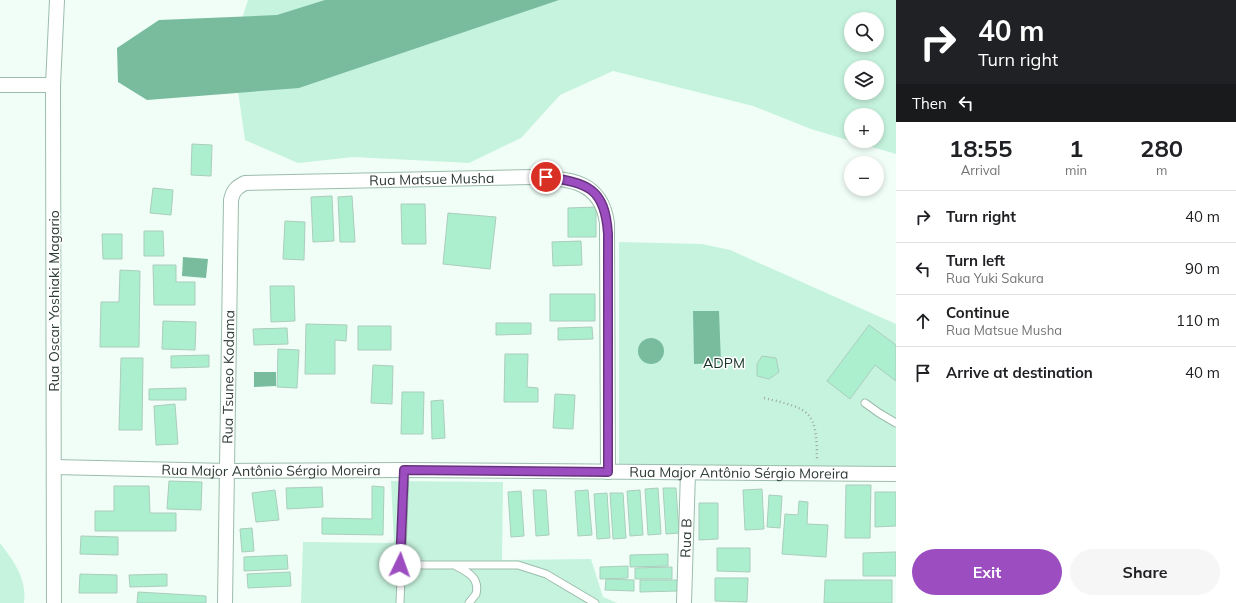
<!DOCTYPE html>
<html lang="en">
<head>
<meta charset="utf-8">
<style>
  :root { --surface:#fff; --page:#f6f6f6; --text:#202124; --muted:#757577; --line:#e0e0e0; --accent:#9c4ec0 }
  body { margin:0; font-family:Mulish,sans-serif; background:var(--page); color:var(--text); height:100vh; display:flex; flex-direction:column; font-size:15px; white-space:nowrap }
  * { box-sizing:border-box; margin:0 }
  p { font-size:13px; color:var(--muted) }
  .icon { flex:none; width:22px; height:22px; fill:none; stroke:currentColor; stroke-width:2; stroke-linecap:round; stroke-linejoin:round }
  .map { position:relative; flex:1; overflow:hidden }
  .details { display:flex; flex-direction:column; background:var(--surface); width:340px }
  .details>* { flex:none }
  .banner { background:#202124; color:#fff; overflow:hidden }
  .fabs { position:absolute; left:844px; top:12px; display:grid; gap:8px }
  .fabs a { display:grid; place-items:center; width:40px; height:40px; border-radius:50%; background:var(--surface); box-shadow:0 2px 6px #0003; font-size:20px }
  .pin { position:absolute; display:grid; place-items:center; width:34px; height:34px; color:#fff; margin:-17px; border:2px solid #fff; border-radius:50%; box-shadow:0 1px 4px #0007 }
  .me { position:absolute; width:44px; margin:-22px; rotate:3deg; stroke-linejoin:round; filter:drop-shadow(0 0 3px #0008) }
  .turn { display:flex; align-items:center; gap:14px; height:84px; padding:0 16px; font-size:18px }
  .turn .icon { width:52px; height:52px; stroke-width:2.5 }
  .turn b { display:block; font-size:28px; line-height:34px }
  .then { display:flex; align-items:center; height:38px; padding:0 16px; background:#0003; gap:8px; font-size:15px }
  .eta { display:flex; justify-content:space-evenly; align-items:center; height:68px; text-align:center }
  .eta b { font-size:24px; font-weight:700; line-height:28px }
  .cta { display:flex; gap:8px; margin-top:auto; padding:8px 16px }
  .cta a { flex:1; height:46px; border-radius:24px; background:var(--accent); color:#fff; font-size:16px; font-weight:700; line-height:46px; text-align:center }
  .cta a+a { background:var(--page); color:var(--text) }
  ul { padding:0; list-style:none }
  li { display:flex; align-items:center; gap:12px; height:52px; padding:0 16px; border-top:1px solid var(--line) }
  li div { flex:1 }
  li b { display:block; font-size:15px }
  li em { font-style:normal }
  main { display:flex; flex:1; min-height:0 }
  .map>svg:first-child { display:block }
  .green { fill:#c6f3dd; fill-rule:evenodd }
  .water { fill:#79bb9d }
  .building { fill:#acefcf; stroke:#abcdbc }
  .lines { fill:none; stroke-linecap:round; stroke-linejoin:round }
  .lane-casing { stroke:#9cbdad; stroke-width:9 }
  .street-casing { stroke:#9cbdad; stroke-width:16 }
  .path { stroke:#9daba4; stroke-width:2.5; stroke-dasharray:1 3; stroke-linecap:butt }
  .lane { stroke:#fff; stroke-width:7 }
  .street { stroke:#fff; stroke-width:14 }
  .route-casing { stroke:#65337d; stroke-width:10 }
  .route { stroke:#9c4ec0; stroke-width:7 }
  .labels { text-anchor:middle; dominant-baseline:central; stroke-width:3; stroke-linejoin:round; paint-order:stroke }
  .street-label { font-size:14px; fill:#2f3c36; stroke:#fff }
  .park-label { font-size:14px; fill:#153427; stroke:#fff }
</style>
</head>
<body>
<main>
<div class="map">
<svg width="896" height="603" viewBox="0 0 896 603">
  <rect width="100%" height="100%" fill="#f0fef7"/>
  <path class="green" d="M248,0h648v154l-44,-13h25v-26h-26v26l-40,-12 -58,-23 -140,-35 -53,24 -39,43 -52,25 -115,-6 -56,6 -53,-23 -8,-56 3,-59zM851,19h26v26h-26zM851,67h26v26h-26z
    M619,242l83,2 28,6 166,74v145l-277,-3z
    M391,481l112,1 -1,78 89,-1 12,38 14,6h-316l2,-61 91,1z
    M0,543c14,19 27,35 24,60h-24z"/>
  <path class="water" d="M325,0h234l-260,88 -152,12 -29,-18 -1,-34 42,-28 118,-5z
    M183,257l25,2 -2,19 -24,-2z
    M693,311h26l2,52 -27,1z
    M638 351a13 13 0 1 1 26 0a13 13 0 1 1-26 0Z
    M254,372h22v14l-22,1z"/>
  <path class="building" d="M192,144l20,1 -1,31 -20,-1z
    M153,188l20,2 -2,25 -21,-2z
    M332,196l2,45 -21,1 -2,-45z
    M352,196l3,46h-15l-2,-45z
    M401,204h24l1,40h-24z
    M596,207v30h-28v-29z
    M448,213l48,4 -6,52 -47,-5z
    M285,221l20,1 -1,38 -21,-1z
    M144,231h19l1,25h-20z
    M102,234h20v25h-19z
    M581,241l1,24 -29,1 -1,-24z
    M153,265h23v17h19v23h-41z
    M120,270l20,1 -1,76h-39l1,-45h18z
    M270,286h24l1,35 -24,1z
    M550,294h45v27h-45z
    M163,321l33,1 -1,28 -33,-1z
    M496,323h35v11l-35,1z
    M306,324l41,1 -1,16 -11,-1v34h-30z
    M869,325l27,20v36l-21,-16 -25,34 -23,-18z
    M358,326h33v24h-33z
    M592,327l1,12 -35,1v-12z
    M287,328l1,16 -34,1 -1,-16z
    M278,349l21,1 -2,38 -20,-1z
    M505,354h23l-1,33 11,1v14h-34z
    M209,355v12l-38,1v-12z
    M762,356l14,2 3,14 -10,7 -12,-3v-12z
    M121,358h22l-1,72h-23z
    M373,365l20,1 -1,38 -21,-1z
    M186,388v12h-37v-11z
    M402,392h22l-1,42h-22z
    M555,394l20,1 -2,34 -20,-1z
    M443,400l2,38 -13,1 -1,-38z
    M175,404l3,40 -22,1 -2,-39z
    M169,481l33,1 -1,28 -34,-1z
    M846,485h25l-1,53h-25z
    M114,486h35l1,27h26v18h-81v-20h19z
    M372,486l12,1 -1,48 -61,-1v-16l50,1z
    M322,487l1,20 -36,2 -1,-21z
    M658,488l3,46 -13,1 -3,-46z
    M663,488h13l3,45 -13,1z
    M762,489l2,40 -19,1 -2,-40z
    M275,490l4,30 -23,2 -4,-29z
    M533,490h13l3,45 -13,1z
    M588,490l4,45 -14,1 -3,-45z
    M640,490l3,45 -13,1 -3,-45z
    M521,491l3,45 -13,1 -3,-45z
    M875,492h21v34l-21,1z
    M607,493l3,45 -13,1 -3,-45z
    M610,493h13l3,45 -13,1z
    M769,495l13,1 -2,32 -13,-1z
    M799,501l9,1 -1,22 21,1 -2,32 -44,-3 3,-40 13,1z
    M699,503h19v36l-19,1z
    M252,528l2,23 -12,1 -2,-23z
    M81,536l37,1v18l-38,-1z
    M717,548h33v24l-33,-1z
    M896,552v24h-33v-23z
    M668,554v12l-38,1v-12z
    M287,555l1,14 -44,2v-14z
    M628,566v12l-28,1v-12z
    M672,567v12h-37v-11z
    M290,572l1,14 -43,2 -1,-14z
    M80,574l37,1v18h-38z
    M167,574v12l-37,1 -1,-12z
    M715,578h33l-1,24 -32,-1z
    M606,579l28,1v11l-29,-1z
    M640,580h38v11l-38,1z
    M825,580h67v23h-68z
    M138,592l68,4v7h-69z"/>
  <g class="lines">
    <defs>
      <path id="lane" d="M865,403l14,10 17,10
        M400,565h118l28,9 49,29
        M456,566c12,6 24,12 20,28l-7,9
        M400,603l5,-133"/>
      <g id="street">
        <path d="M0,85h53"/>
        <path id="s1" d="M54,467l174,4 177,-1 491,4"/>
        <path d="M54,603l-1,-518 4,-85"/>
        <path id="s2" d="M225,603l6,-403c2,-10 6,-13 14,-17l288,-6c36,2 68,3 74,46l1,249"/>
        <path id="s3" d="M684,603l4,-131"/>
      </g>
    </defs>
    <use href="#lane" class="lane-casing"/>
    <use href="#street" class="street-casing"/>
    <path class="path" d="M764,398c46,11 53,12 53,62"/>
    <use href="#lane" class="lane"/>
    <use href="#street" class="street"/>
  </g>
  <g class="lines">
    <defs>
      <path id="route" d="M400,565l4,-95 204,2v-238c-3,-47 -21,-51 -62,-57"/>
    </defs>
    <use href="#route" class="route-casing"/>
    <use href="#route" class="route"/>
  </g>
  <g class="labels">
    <g class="street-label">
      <text stroke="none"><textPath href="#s2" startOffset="613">Rua Matsue Musha</textPath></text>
      <text transform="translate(54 301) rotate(-90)">Rua Oscar Yoshiaki Magario</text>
      <text stroke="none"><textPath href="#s2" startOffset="226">Rua Tsuneo Kodama</textPath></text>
      <text stroke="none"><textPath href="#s1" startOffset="217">Rua Major Antônio Sérgio Moreira</textPath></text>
      <text stroke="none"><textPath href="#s1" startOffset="685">Rua Major Antônio Sérgio Moreira</textPath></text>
      <text stroke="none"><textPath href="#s3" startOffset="65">Rua B</textPath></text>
    </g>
    <g class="park-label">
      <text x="724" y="363">ADPM</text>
    </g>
  </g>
</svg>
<div class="fabs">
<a><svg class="icon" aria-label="search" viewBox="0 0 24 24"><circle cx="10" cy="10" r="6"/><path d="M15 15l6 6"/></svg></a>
<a><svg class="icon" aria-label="layers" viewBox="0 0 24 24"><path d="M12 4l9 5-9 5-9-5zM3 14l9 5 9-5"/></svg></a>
<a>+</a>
<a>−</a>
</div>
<div class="pin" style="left:546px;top:177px;background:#d93025"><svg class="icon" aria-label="arrive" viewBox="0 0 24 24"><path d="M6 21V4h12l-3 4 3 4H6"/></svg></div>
<svg class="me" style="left:400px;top:565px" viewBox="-20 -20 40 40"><circle r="19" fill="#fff"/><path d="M0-13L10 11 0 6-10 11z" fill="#9c4ec0"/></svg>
</div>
<section class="details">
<div class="banner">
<div class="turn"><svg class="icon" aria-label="right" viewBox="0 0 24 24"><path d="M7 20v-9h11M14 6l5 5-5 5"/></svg><div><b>40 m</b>Turn right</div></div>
<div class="then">Then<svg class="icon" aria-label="left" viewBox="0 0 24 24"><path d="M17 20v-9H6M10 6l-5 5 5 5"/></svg></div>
</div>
<div class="eta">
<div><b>18:55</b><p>Arrival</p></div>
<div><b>1</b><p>min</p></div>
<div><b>280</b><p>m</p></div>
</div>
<ul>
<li><svg class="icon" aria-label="right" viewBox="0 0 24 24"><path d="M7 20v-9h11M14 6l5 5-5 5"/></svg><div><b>Turn right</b></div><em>40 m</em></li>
<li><svg class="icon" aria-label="left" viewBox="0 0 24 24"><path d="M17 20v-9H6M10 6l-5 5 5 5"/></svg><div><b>Turn left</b><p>Rua Yuki Sakura</p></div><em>90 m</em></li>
<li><svg class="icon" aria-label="ahead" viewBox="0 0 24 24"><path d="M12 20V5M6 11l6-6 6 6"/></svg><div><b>Continue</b><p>Rua Matsue Musha</p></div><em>110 m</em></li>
<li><svg class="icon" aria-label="arrive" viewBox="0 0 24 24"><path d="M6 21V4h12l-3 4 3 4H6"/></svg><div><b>Arrive at destination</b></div><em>40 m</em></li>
</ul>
<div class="cta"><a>Exit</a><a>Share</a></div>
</section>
</main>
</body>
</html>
